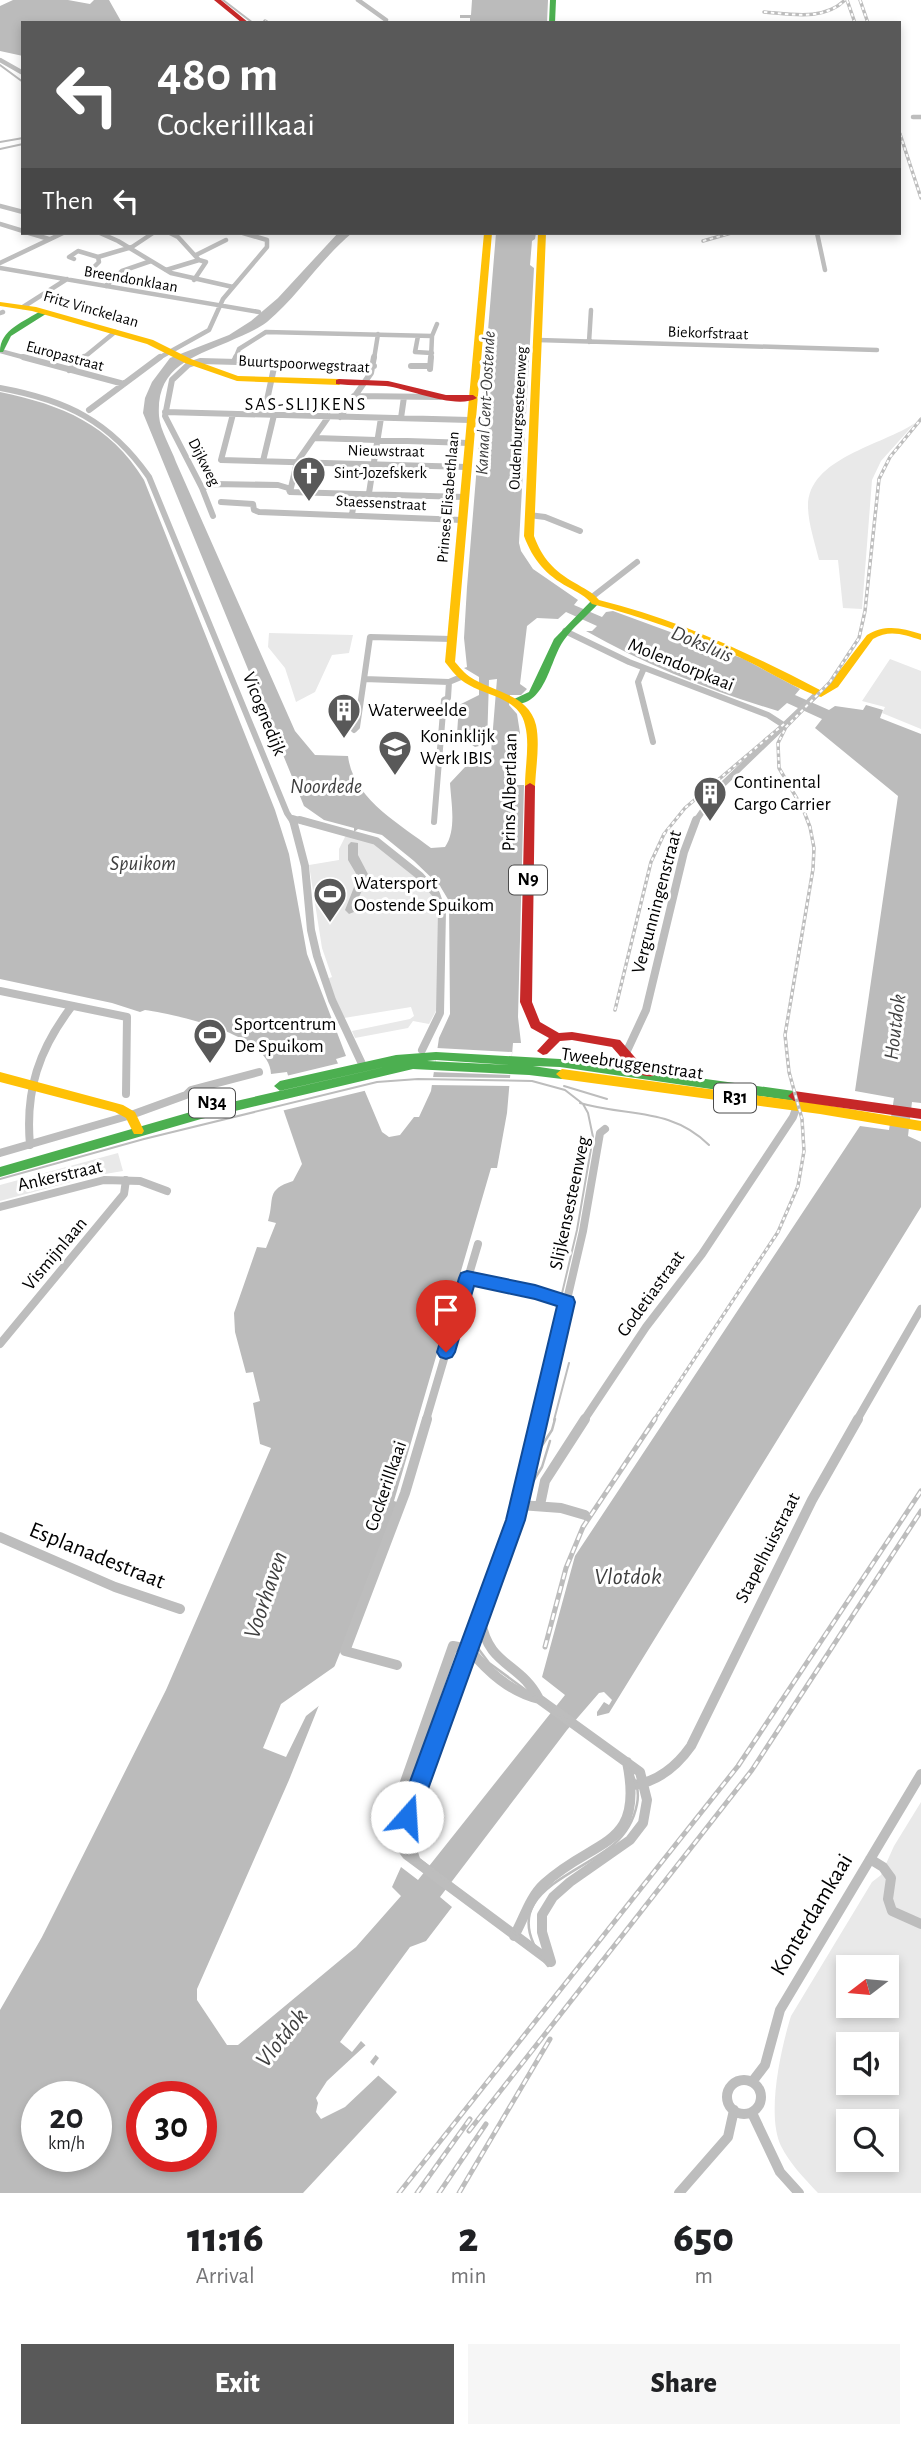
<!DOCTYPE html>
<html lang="en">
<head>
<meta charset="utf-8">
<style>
  :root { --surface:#fff; --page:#f6f6f6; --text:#202124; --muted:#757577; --accent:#595959 }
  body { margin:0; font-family:"Alegreya Sans",sans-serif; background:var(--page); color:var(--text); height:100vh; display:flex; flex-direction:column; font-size:26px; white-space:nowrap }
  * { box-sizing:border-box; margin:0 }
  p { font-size:23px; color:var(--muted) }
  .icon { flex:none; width:38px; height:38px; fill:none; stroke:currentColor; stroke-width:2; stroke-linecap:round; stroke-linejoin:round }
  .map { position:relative; height:2193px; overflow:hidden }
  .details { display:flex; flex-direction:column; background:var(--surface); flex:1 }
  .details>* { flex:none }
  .top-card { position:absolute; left:21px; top:21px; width:880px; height:214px; border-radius:0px; box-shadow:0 4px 10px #0003; background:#595959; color:#fff; overflow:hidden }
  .needle { width:46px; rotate:254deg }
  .controls { position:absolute; left:836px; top:1955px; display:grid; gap:14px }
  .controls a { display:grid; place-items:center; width:63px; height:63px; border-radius:0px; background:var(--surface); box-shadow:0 4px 10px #0003; font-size:35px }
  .speed { position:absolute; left:21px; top:2081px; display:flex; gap:14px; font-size:35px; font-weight:700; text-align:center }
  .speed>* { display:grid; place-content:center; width:91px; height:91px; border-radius:50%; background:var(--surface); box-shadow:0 4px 10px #0003; line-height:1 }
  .speed small { font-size:18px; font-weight:400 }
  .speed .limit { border:10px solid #d22; background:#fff; color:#111 }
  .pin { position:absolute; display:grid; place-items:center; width:60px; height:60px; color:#fff; margin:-72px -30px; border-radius:50% 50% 50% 0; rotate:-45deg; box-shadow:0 0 7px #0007 }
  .pin .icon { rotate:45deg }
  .me { position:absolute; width:77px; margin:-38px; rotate:19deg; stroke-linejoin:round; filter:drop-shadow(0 0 5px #0008) }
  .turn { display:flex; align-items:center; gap:24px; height:147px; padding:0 21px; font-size:32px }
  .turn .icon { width:91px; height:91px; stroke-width:2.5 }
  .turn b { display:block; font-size:49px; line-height:60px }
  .then { display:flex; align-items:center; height:66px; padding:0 21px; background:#0003; gap:14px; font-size:26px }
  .eta { display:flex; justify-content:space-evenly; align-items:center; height:119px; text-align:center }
  .eta b { font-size:42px; font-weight:800; line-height:49px }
  .primary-button { display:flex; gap:14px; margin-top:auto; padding:14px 21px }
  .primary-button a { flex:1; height:80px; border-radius:0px; background:var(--accent); color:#fff; font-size:28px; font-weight:800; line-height:80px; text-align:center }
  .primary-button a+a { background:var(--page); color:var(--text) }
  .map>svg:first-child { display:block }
  .green { fill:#e9e9e9; fill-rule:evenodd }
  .water { fill:#bbb; fill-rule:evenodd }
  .pier { fill:#fff }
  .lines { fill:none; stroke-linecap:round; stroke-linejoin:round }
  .stream { stroke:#bbb; stroke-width:2 }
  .street-far3 { stroke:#bdbdbd; stroke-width:4.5 }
  .street-far2 { stroke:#bdbdbd; stroke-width:6 }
  .street-far1 { stroke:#bdbdbd; stroke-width:8 }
  .street { stroke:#bdbdbd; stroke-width:10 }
  .fast { fill:#4caf50; fill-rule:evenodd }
  .slow { fill:#ffc107; fill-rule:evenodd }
  .jam { fill:#c62828; fill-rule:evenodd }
  .tram-far1 { stroke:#bdbdbd; stroke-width:2 }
  .tram { stroke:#bdbdbd; stroke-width:2.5 }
  .rail-far1-casing { stroke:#bdbdbd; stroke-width:3.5 }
  .rail-casing { stroke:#bdbdbd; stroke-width:5 }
  .rail-far1 { stroke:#fff; stroke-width:2; stroke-dasharray:3.5; stroke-linecap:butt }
  .rail { stroke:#fff; stroke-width:2.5; stroke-dasharray:7; stroke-linecap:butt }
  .route { fill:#1a73e8; stroke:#114b97; stroke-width:2 }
  .labels { text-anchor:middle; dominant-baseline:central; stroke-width:6; stroke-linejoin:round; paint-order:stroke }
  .far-street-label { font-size:16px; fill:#000; stroke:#fff }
  .far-poi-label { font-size:16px; fill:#000; stroke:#fff; text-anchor:start }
  .far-water-label { font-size:18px; font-style:italic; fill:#3f3f3f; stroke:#fff }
  .far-neighbourhood-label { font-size:18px; letter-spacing:2px; fill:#000; stroke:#fff }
  .shield { fill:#fff; stroke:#4c4c4c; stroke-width:2 }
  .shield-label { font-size:18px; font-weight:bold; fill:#000 }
  .street-label { font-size:19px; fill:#000; stroke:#fff }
  .poi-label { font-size:19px; fill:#000; stroke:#fff; text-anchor:start }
  .water-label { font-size:21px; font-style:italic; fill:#3f3f3f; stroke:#fff }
  .near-street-label { font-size:23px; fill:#000; stroke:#fff }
  .near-water-label { font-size:24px; font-style:italic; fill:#3f3f3f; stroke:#fff }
</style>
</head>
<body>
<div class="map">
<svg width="921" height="2193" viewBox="0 0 921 2193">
  <rect width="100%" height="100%" fill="#fff"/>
  <path class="green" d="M915,423l-34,38 -9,19 -10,129 -19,-1 -5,-48h-19c-4,-17 -11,-37 -11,-54 0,-48 75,-61 107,-83z
    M269,633l84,2 -4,18 -17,2 -17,37 -19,10 -11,-34 -17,-21z
    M890,659l31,12v58l-39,-16 3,-6 -23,-6z
    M346,835l33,9 52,47 8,15 -2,103 -8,15 -16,-3 -5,7 -53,10 -3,-7 58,-12 4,-3 -3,-9 -67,11 -17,-39 5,-2 -10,-29 -13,-83 30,-5v-11z
    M118,1153l5,18 -30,5 -93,25v-16z
    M921,1802v391h-103c-14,-15 -28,-29 -37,-47 -15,-31 0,-98 10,-130l81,-134 9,-7 13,-29zM849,1967h38v39h-38zM849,2044h38v38h-38zM849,2121h38v39h-38z"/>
  <path class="water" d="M13,0h55l22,4 4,-4h15l13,23h-99v33l-23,-5v-45z
    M472,0h76l-1,23h-87l10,-2v-3h-10v-3h11z
    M338,233h14c-33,28 -54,63 -85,89 -12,9 -26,14 -39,20 -38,16 -72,26 -69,74 1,14 12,32 17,46l119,269 20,24 33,1c5,43 52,68 83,92l14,-1c12,-17 6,-45 5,-64l16,-17h6l1,-5h10l2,6 5,-2 7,-86 -8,1 -2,64 -12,3 -18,-13 2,-29 20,-10v-18l-15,-9 3,-1 -3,-29 3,-51 29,-354h40l-1,6 -3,2 -2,24 4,3 -15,275 2,8 12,18 45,31 -4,5 28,12 4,-5 7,-1 131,48 56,30 -5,6 34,15 6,-4 28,4 3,-5 17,5 -3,8 41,16v369l-9,-1 -4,34 13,6v65l-312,506 -12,3v-4l7,-10 5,3 3,-5 -8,-8 -5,1 -32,37 -127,167 12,10 -26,34 -16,6 -70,95 12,10 9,-11 18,17 -8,11 26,23 -94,101h-303v-183l42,-73 124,-247 105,-242 -11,-4 -7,-41 7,-2 -7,-29 -7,1 -11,-41 -1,-19 23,-66 9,1 10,-25 -8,-2c7,-23 -3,-31 25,-40l9,-17 -22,-64 14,-3 -7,-25 -16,2c-1,-40 -94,-59 -126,-64l-5,2 -28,-9 -112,-24v-587c62,13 110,32 144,88l131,330 14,44 18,100 39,102 -10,3 11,25 14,-2 21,50 7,5 11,-2 14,-18h5l12,-26 8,-53 11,-24 -1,-113 -9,-15 -26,-25 -32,-26 -24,-6 -4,3v-4l-30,-8 -20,-14 -161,-393 2,-15 7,-16 18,-24 59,-23 22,-14 27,-23zM566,612l31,14 -5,5h-6c60,34 125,60 192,80l9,-8 35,16 -7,9 83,68 -43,295 39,7 -5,32 -29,-4 -285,430 -33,121 23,18 -147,185 -17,-13 -9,20 9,9 -45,51 -118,98h-11l-30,-45v-11l92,-209 111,-277 -6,-2 97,-333h6l10,-55 6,-70h8l-3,-26 6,-232h-7l-5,-17 -6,-2 3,-23 7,-2 4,-8 -3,-19 -8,-9 1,-10h11l6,-6 -7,-5 7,-58 10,-8 21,1zM37,2096h59v60h-59zM142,2096h59v60h-59z
    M351,842l7,1v12l11,21 -13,27 -2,9 -5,2 -4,-4 13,-33 -10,-17v-15z"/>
  <path class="pier" d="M437,1048l75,4 -1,23 -79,-3 3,-3z
    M340,1063l8,21 15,-4 5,10 -87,21 -4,-10 16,-4 -7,-21z
    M431,1077l80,1 -1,8 -81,-1z
    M341,1662l-16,39 -19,15 -20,41 -23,-9 18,-44z
    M368,2043l9,10 -7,9 11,11 -36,34 -24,12 -5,-7 2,-9 -2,-5 11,-17z"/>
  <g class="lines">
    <path class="stream" d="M223,0l30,23
      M0,65l23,17
      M0,142l23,-4
      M0,149l23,-5"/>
    <path class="street-far3" d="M358,0l28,20
      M0,60l23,13
      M913,117h8
      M0,206l23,6
      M0,224l23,7
      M29,233l20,6
      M100,233l18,8 53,32 62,14
      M170,233l8,4 21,23
      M817,233l8,37
      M196,255l30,-15
      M74,259l-5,-2 9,-6 20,6
      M0,263l63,-30
      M0,268l259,44
      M166,270l33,-10 7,2 -12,18
      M90,271l9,-9 -1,-5 34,-10 21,-14
      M106,286l16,-15 29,-10
      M23,307l44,-28
      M0,313l3,-1
      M418,336l-3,16 17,1
      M432,336l5,-12
      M538,340l339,10
      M589,342l2,-32
      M0,351l30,8
      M82,359l33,-27
      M157,359l52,-29 14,-31 44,-52v-7l-24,-7
      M235,359l4,-10 27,-17 166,4 -1,23
      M374,359l4,-25"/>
    <path class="street-far2" d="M23,357l101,27
      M234,362l2,-5
      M411,366h19
      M430,369l1,-12
      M69,370l15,-13
      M0,388c66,12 110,33 149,89l138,336 6,9
      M354,396l86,1
      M89,410l71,-53
      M165,412l305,8
      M233,414l-12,46 246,7
      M264,414l11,-51
      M340,417l31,-44 3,-16
      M401,418l3,-21
      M315,438l154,5
      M263,461l11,-46
      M202,488l12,-4 64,1 10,3 2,4 174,5
      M290,492l7,-30 32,-46
      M369,493l12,-75
      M221,502l32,2 1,6 5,2 203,8
      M352,515l3,-21
      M529,515l16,2 35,14
      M213,516l-11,-28 -37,-72 7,-36 16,-15 12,-4 174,5
      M592,597l45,-35
      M565,631l64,31 139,53 17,11
      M644,668l-6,14 15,60
      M364,679l6,-42 82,2
      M354,730l3,-3 7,-48 85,3
      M292,818l14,4
      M434,822l10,-122 4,-2 1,-16 12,-5
      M695,822l23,-33 100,-96"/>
    <path class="street-far1" d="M293,820l12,46 6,64 6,26 15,44 31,66
      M300,820l76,21 44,35 16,18 6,17 -2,102 -18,37
      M0,991l127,26 -1,77
      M626,1053l20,-43 38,-158 12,-32
      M30,1145c-5,-55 9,-96 42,-139
      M0,1153l131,-38 55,-20 5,-5 68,-18
      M0,1207l104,-27 36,1 27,10
      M467,1278l68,14 32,10
      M0,1344l124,-150 2,-14
      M426,1420l52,-176
      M539,1420l44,-189 17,-98 5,-4
      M584,1420l62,-93 56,-73 91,-137 4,-11
      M857,1420l64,-111"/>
    <path class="street" d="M520,1505l41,3 24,7
      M540,1505l5,-24 40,-62
      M0,1537l115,50 65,22
      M481,1621c7,45 40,42 58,78
      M469,1649c19,23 41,43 70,50l101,73 7,28 -4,23 -13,17 -60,42 -17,15 -11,18v17l9,30
      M469,1649l-16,-3 -61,173 3,20 12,16 144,107
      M397,1665l-52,-14 60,-158 22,-74
      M634,1785c25,-4 43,-19 57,-39l121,-246 46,-81
      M415,1859l-7,-22 -1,-20 109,-297 24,-101
      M870,1859l13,8 8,11 -3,21 4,12 29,13
      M514,1936c10,-17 15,-38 30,-52 50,-47 101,-34 83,-122
      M727 2097a17 17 0 1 1 34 0a17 17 0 1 1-34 0Z
      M752,2082l13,-17 15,-55 141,-236
      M752,2113l28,59 19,21
      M679,2193l49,-56 6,-27"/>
    <path class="fast" d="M550,0h6l-1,23h-6z
      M42,310l7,2 -38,24 -8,16h-3c0,-23 24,-30 42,-42z
      M595,599l3,1v4c-11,12 -25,23 -34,36 -15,21 -18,67 -52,64v-4l17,-8 25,-53 38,-39z
      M436,1052l124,7 234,32 6,5 -6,5 -234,-34 -27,-1 33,5 2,3 -2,3 -4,2 -33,-4 -116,-6 -212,50 -201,58v-10l201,-58 201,-46 -122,28 -6,-5 6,-5 116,-26zM436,1060l75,5 -84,-4z"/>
    <path class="slow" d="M484,233h8l-37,429c6,7 12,14 20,18 23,13 54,16 61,45 4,19 0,41 -1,61l-5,3 -5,-3c0,-20 5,-42 0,-61 -5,-26 -37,-29 -56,-40 -11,-6 -17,-14 -24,-23z
      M538,233h8l-12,303c8,22 20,35 41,47 8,5 18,9 24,17 78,19 150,53 221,90l10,-7 37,-48c18,-11 35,-7 54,-1v6c-17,-5 -31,-11 -48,-1l-35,48 -17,10c-27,-9 -56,-28 -82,-40 -48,-23 -96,-40 -147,-53 -6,-8 -15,-12 -24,-17 -22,-12 -35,-27 -44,-51z
      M0,302l36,5 117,33 38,19 47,17 101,3 4,3 -4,3 -102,-4 -52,-18 -38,-19 -115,-33 -32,-5z
      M562,1069l258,35 101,17v10l-101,-17 -258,-35 -6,-5z
      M0,1072l123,33 12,7 9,19 -2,3h-8l-8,-16 -11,-6 -115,-30z"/>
    <path class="jam" d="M214,0h7l28,23h-7z
      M339,379l49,2 58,14h27l4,3c-21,12 -67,-9 -91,-12 -17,-1 -34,0 -50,-2v-4z
      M530,783l5,3 -3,216 8,20 19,11 13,-1 48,8 19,22 14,8 2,3 -2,3c-17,3 -30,-17 -41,-29l-40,-7 -12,1 -13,13 -4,1 -6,-4 12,-13 -18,-10 -11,-26 5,-216z
      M794,1091l127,18v10l-127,-18 -6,-5z"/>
    <path class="tram-far1" d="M564,1086l43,13
      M580,1103c47,14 91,4 129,42
      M0,1179l144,-40 233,-57 41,-3 114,2 33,9 18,14 5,9 5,24 -16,93 -45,190
      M554,1420l15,-57"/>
    <path class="tram" d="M533,1419l-30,120 -99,270c-4,18 -2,32 10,46l119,92
      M525,1472l27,-42 3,-11
      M518,1506l24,-39 8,-26
      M472,1625l5,22 12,16 128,94c14,12 24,27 20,47 -3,16 -11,30 -24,41 -40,33 -122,51 -65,121"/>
    <defs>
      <path id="rail-far1" d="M847,0l8,23
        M860,0l8,23
        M764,12c27,2 60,9 81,-12
        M265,21l3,2
        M900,134l21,64
        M606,233h105
        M703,241l28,-8
        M615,1010l36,-148 13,-28 21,-26 99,-84
        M654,1420l124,-188 20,-46 6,-35 -2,-32 -13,-47 -4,-37 28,-166 1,-21 -4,-21 -7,-18 -24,-41 -1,-25 8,-16 44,-45 29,-44 6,-27 14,-132 11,-22 31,-38"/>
      <path id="rail" d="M545,1647l21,-79 17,-41 72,-108
        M469,2131l283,-361 169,-259
        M399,2193l339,-427 183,-275
        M417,2193l53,-74
        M439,2193l47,-69
        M459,2193l91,-154"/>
    </defs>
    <use href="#rail-far1" class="rail-far1-casing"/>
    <use href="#rail" class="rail-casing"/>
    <use href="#rail-far1" class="rail-far1"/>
    <use href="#rail" class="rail"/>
  </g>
  <path class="route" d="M467,1271l68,14 38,12 2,5 -50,218 -107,297 -3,7 -8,4 -7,-4 -3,-7 109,-297 51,-214 -22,-7 -61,-13 -19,66 -3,5 -6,2 -6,-2 -3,-5 22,-74 2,-5z"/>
  <defs>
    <symbol id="church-pin" viewBox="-11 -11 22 30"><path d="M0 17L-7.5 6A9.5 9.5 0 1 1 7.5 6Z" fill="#595959" stroke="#fff"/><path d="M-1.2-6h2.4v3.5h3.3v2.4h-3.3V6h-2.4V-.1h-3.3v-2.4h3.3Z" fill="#fff"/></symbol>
    <symbol id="building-pin" viewBox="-11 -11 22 30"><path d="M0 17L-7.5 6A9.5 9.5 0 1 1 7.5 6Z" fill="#595959" stroke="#fff"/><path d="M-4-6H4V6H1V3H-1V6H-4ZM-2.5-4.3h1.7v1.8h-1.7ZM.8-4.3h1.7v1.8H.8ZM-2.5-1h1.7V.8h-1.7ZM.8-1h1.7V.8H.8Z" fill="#fff"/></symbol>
    <symbol id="school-pin" viewBox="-11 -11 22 30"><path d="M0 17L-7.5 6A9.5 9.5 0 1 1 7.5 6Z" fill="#595959" stroke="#fff"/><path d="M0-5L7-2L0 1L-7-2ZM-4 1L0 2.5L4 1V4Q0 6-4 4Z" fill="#fff"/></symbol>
    <symbol id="stadium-pin" viewBox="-11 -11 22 30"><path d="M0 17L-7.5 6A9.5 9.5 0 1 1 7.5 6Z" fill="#595959" stroke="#fff"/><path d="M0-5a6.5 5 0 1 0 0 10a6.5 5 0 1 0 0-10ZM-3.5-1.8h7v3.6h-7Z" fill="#fff"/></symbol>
  </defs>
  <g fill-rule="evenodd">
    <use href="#church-pin" x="290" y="454" width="38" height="52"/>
    <use href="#building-pin" x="325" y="691" width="38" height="52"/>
    <use href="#school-pin" x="376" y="728" width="38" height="52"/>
    <use href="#building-pin" x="691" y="774" width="38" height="52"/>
    <use href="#stadium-pin" x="311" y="875" width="38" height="52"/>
    <use href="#stadium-pin" x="191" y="1016" width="38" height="52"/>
  </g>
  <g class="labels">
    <g class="far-street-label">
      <text transform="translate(131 279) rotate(10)">Breendonklaan</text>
      <text transform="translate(91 309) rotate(16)">Fritz Vinckelaan</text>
      <text transform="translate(708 333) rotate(2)">Biekorfstraat</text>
      <text transform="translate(65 356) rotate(15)">Europastraat</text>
      <text transform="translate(304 364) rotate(3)">Buurtspoorwegstraat</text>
      <text transform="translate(518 418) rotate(-87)">Oudenburgsesteenweg</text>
      <text transform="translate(386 451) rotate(1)">Nieuwstraat</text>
      <text transform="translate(204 462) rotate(63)">Dijkweg</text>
      <text transform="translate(448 497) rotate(-85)">Prinses Elisabethlaan</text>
      <text transform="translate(381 503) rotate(3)">Staessenstraat</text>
    </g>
    <g class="far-poi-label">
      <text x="334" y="473">Sint-Jozefskerk</text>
    </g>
    <g class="far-water-label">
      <text transform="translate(486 403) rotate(-87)">Kanaal Gent-Oostende</text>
    </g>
    <g class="far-neighbourhood-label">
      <text x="306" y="405">SAS-SLIJKENS</text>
    </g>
    <g class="shield">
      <rect x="509" y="865.5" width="38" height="29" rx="5"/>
      <rect x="714" y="1083.5" width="42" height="29" rx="5"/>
      <rect x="189" y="1088.5" width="46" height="29" rx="5"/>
    </g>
    <g class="shield-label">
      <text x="528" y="880">N9</text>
      <text x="735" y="1098">R31</text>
      <text x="212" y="1103">N34</text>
    </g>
    <g class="street-label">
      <text transform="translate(681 665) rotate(22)">Molendorpkaai</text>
      <text transform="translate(264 714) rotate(68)">Vicognedijk</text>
      <text transform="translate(510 792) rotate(-89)">Prins Albertlaan</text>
      <text transform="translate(657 902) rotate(-75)">Vergunningenstraat</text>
      <text transform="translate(632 1064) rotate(8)">Tweebruggenstraat</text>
      <text transform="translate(60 1176) rotate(-13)">Ankerstraat</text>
      <text transform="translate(570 1203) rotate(-78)">Slijkensesteenweg</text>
      <text transform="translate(55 1254) rotate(-50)">Vismijnlaan</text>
      <text transform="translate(651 1294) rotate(-54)">Godetiastraat</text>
      <text transform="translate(386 1486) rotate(-71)">Cockerillkaai</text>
      <text transform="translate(768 1548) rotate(-63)">Stapelhuisstraat</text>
    </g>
    <g class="poi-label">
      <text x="368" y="710">Waterweelde</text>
      <text x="420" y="736">Koninklijk<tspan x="420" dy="22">Werk IBIS</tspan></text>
      <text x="734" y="782">Continental<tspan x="734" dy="22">Cargo Carrier</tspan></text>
      <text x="354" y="883">Watersport<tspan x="354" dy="22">Oostende Spuikom</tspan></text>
      <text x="234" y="1024">Sportcentrum<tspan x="234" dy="22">De Spuikom</tspan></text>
    </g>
    <g class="water-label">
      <text transform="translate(702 644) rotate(23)">Doksluis</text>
      <text x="326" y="786">Noordede</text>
      <text x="143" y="863">Spuikom</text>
      <text transform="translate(895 1027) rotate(-83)">Houtdok</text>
    </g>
    <g class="near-street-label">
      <text transform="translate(97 1556) rotate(22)">Esplanadestraat</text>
      <text transform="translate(812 1915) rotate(-59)">Konterdamkaai</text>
    </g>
    <g class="near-water-label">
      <text x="628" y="1577">Vlotdok</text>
      <text transform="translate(266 1595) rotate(-71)">Voorhaven</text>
      <text transform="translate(282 2038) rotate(-51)">Vlotdok</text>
    </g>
  </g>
</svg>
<div class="controls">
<a><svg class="needle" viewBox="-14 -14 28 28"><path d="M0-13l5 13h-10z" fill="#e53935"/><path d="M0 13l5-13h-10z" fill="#757577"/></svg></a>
<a><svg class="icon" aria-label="sound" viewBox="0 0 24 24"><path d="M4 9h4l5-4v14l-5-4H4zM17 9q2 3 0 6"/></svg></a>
<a><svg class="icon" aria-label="search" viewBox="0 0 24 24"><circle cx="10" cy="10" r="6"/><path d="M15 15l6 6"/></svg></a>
</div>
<div class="speed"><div>20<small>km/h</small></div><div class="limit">30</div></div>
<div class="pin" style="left:446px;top:1352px;background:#d93025"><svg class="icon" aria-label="arrive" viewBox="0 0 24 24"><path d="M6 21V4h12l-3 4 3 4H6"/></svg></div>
<svg class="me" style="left:407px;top:1817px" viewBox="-20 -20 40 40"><circle r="19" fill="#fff"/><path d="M0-13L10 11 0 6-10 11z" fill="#1a73e8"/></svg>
<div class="top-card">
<div class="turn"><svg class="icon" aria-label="left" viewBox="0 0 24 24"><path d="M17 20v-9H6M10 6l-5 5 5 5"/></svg><div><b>480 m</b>Cockerillkaai</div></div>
<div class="then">Then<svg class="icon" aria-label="left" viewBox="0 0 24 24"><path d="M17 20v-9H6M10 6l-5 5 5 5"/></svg></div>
</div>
</div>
<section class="details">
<div class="eta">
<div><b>11:16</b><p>Arrival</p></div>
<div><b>2</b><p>min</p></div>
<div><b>650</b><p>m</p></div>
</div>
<div class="primary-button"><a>Exit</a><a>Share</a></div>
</section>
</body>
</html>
